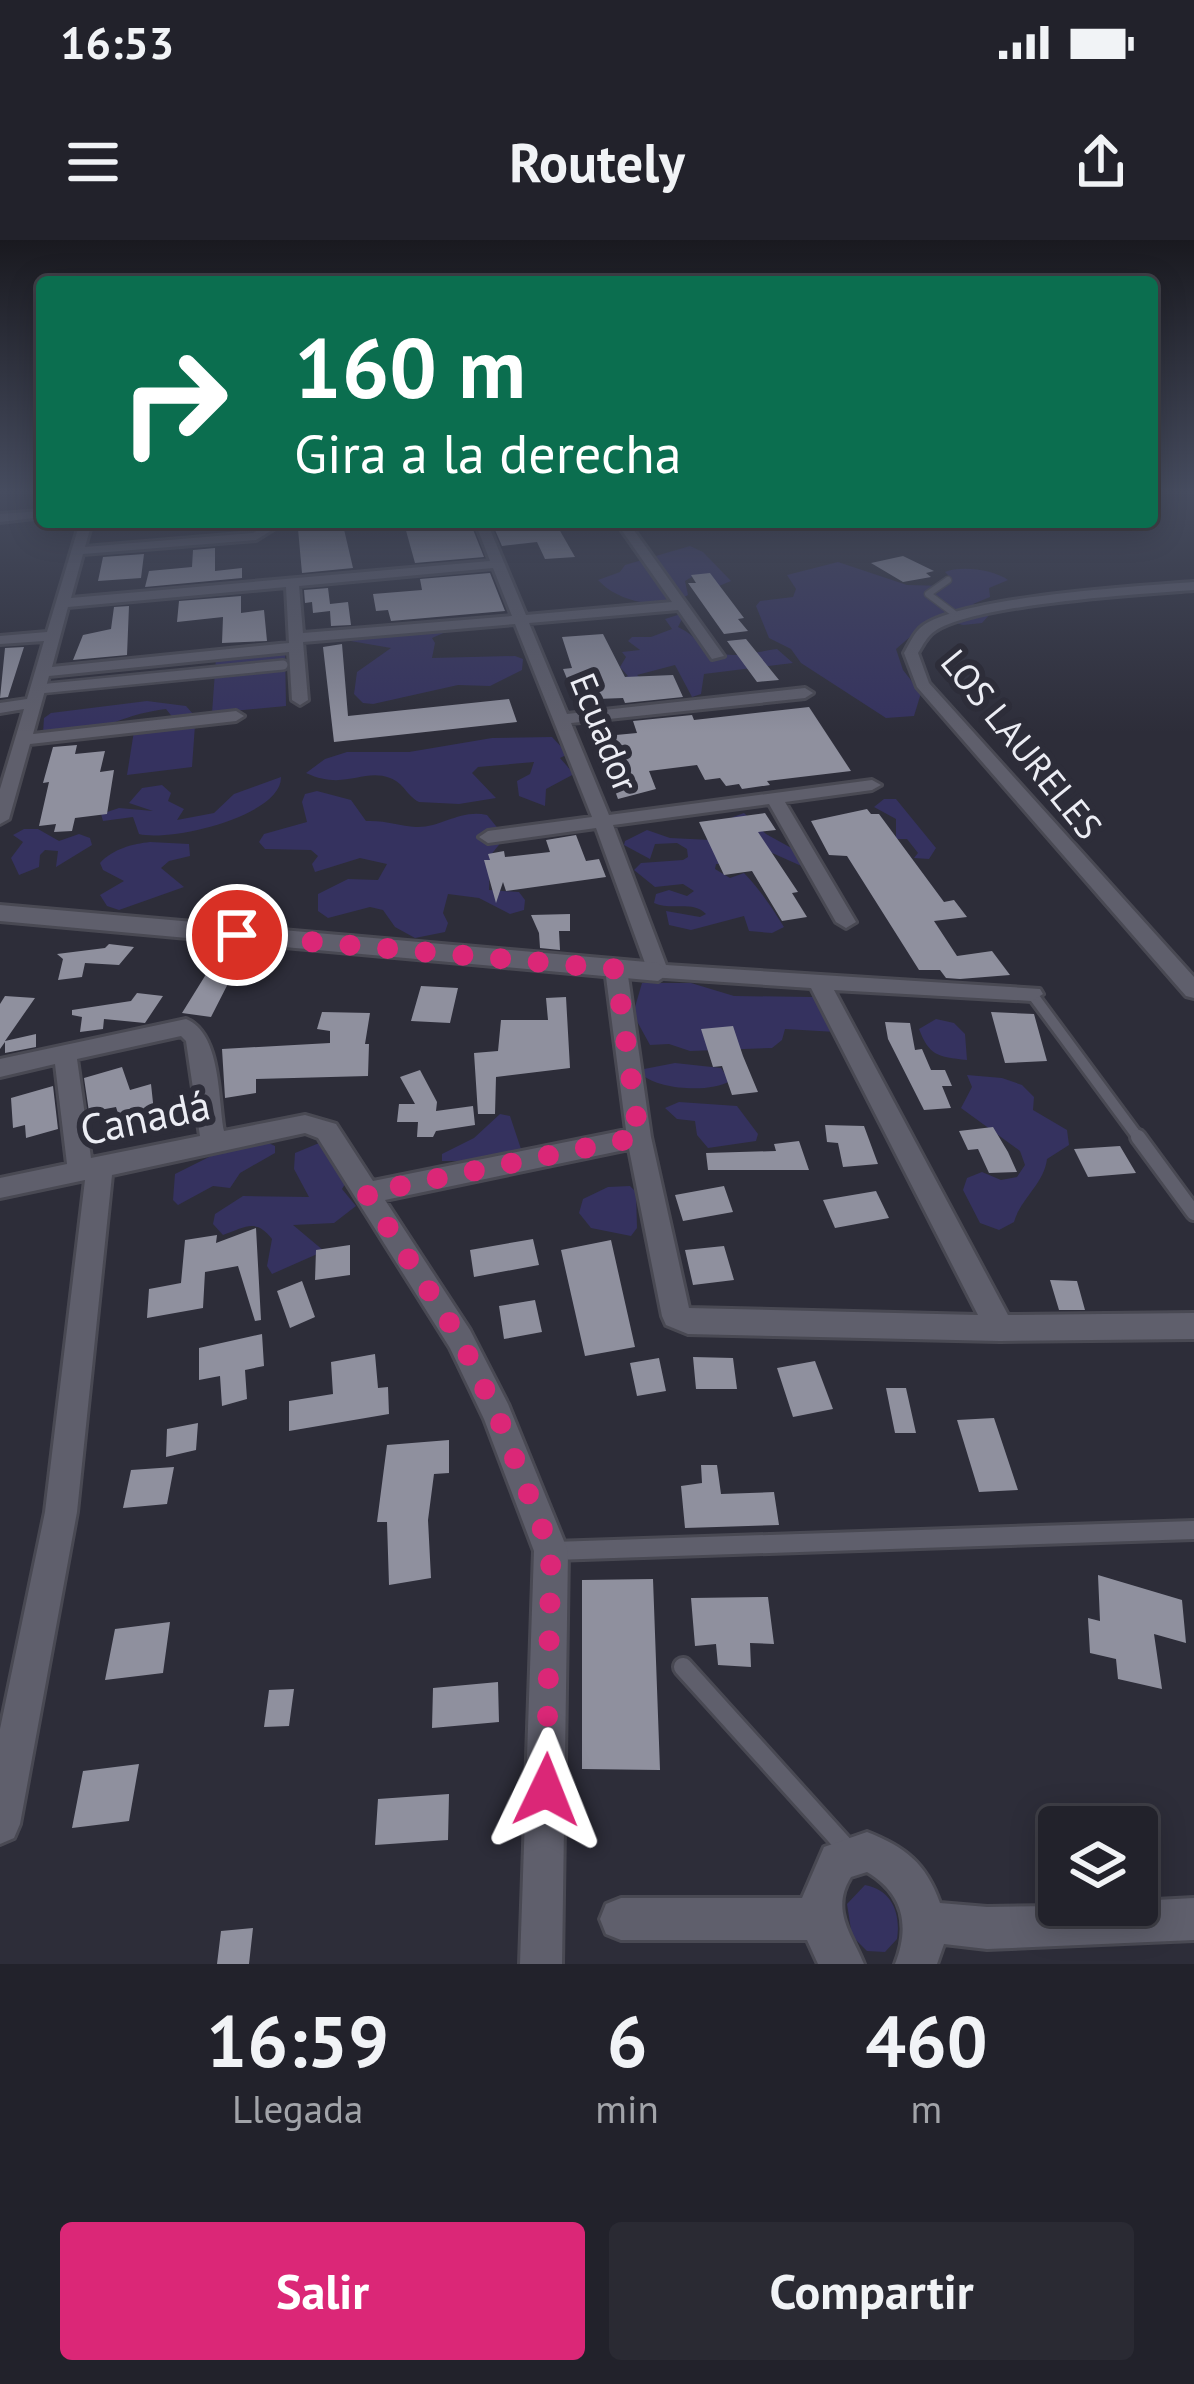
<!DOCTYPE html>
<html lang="es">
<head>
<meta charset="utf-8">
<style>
  :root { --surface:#22222b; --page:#2a2a33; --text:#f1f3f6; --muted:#a2a4a9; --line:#3f3f47; --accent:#db2777 }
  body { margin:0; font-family:"PT Sans",sans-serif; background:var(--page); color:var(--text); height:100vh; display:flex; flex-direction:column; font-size:45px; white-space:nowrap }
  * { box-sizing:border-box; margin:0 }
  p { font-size:39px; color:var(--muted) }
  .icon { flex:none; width:66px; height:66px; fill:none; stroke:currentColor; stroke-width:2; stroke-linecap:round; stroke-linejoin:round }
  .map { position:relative; height:1724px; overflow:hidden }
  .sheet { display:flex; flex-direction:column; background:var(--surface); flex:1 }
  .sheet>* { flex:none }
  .banner { position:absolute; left:36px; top:36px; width:1122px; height:252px; border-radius:12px; box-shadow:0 6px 30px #0003,0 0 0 3px var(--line); background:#0b6e4f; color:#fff; overflow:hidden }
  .buttons { position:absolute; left:1038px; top:1566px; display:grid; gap:24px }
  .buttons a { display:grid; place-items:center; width:120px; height:120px; border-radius:12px; background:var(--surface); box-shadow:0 6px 30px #0003,0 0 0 3px var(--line); font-size:60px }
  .pin { position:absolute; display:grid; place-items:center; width:102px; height:102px; color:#fff; margin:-51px; border:6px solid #fff; border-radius:50%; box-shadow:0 3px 12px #0007 }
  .me { position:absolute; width:132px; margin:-66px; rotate:2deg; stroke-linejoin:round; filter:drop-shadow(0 0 9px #0008) }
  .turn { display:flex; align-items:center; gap:42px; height:252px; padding:0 60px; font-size:54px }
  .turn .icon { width:156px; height:156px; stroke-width:2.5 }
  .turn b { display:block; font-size:84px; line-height:102px }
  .eta { display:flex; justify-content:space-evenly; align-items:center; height:204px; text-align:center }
  .eta b { font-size:72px; font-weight:800; line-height:84px }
  .button { display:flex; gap:24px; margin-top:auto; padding:24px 60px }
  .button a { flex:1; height:138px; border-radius:12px; background:var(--accent); color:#fff; font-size:48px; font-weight:800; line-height:138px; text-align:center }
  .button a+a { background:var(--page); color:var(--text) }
  .status { display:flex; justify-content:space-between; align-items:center; height:84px; padding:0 60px; background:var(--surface); direction:ltr }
  .status svg { height:33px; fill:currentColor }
  header { display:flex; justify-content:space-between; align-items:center; height:156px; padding:0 60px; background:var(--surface); font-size:54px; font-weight:800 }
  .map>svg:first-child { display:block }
  .green { fill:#35325f }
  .building { fill:#8f909e }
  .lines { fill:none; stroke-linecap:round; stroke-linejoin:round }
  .service-far4-casing { stroke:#494953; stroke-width:9 }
  .service-far3-casing { stroke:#494953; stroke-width:14 }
  .service-far2-casing { stroke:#494953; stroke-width:16 }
  .service-far1-casing { stroke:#494953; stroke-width:20 }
  .service-casing { stroke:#494953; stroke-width:24 }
  .minor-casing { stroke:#494953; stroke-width:6 }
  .tertiary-casing { stroke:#494953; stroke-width:6 }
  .service-far4 { stroke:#5f5f6c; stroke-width:6 }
  .service-far3 { stroke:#5f5f6c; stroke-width:9 }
  .service-far2 { stroke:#5f5f6c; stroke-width:10 }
  .service-far1 { stroke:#5f5f6c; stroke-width:14 }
  .service { stroke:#5f5f6c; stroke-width:18 }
  .minor { fill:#5f5f6c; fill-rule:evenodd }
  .tertiary { fill:#5f5f6c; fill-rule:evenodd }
  .route { stroke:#db2777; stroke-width:21; stroke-dasharray:0 37.8 }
  .labels { text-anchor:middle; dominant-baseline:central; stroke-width:12; stroke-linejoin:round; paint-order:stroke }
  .far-street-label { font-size:36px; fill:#ecedf4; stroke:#2d2d39 }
  .street-label { font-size:42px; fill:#ecedf4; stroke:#2d2d39 }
</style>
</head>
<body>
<div class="status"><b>16:53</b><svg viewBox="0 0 49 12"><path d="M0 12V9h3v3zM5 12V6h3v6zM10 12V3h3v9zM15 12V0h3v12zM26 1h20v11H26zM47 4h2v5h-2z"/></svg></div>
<header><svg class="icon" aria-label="menu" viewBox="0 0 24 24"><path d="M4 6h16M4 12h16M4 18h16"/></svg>Routely<svg class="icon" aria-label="share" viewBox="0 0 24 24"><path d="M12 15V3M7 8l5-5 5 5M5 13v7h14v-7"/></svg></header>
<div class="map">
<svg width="1194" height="1724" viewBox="0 0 1194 1724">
  <rect width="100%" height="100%" fill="#2d2d39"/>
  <path class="green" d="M690,306l13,6 28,29 -12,5 -24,-11 -10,6 3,14c-29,16 -70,7 -90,-15l22,-8 5,-7z
    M838,322l69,23 40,1 5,-7 -7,-7c16,-7 50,-2 63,8l-19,8 1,9 -17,7 19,8 -10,11 -19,2 -30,-8 -37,32 7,21 18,23 -7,23 -28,2 -85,-55 -10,-14 -22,-11 -13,-32 4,-5 33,-4 3,-8 -9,-14z
    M687,372l9,2 -14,5 -4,8c12,6 14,9 23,17 21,19 53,8 76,5l16,14 -89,11 -3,20 -9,3 -17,-32 -38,10 10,8 -31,-3 12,-4 -8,-9 6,-10 -4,-5 18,-2 -12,-9 4,-4h19l21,-8 -7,-10z
    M441,388l9,2 -18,8 3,5 -3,15 83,-2 8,3 -1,11 -32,16 -32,-1 -85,19 -10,-1 -9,-9 3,-22 34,-24 -52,-9z
    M285,411l1,55 -74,7 4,-55z
    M147,461l39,5 7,8 -19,5 -8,-10c-32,4 -46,12 -74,21 -14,5 -34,2 -49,3l1,-15 7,-5z
    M195,485l-3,42 -65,8 7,-44z
    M552,497l16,17 -8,4 14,16 -28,15 -1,17 -26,-10 -2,-15 13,-7 4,-12 -56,5 -6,6 24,25 -37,6 -40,-2c-13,-7 -15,-19 -29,-24 -27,-10 -46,13 -84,-5l19,-14 22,-7h62l83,-14z
    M281,537c1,39 -111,65 -142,57l-6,-17 -30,4 -2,-7 18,-6 34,3 -24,-8 13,-15 20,-3 9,8 -3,8 16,8 -7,11 37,-7 20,-19z
    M317,551l34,9 15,21c19,-1 34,5 50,6 25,1 44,-18 71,-12l13,16 2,10 -12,15 -1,34 30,2 6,8 -1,10 -14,4 -31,-16 -31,-4 -5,19 5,10 -3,9 -30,6 -20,-11 -12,-17 -13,-3 -42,11 -10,-7v-17l30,-15 30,1 9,-16 -27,-6 -45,14 -3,-8 6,-8 -7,-6 -46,-1 -6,-7 5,-8 43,-12 -5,-20 3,-8z
    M884,559h12l40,49 -7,11 -15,-1 4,-5 -11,-14h-11v-20l-22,-12z
    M744,573l22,21 38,21 2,13 -36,-16 -31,11 -23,1 -1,5 15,9 14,-5c17,18 27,33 40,54l-12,6 -23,-2 -5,-15 -53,14 -22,-5 -3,-14 34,6 6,-3c-13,-14 -35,-3 -52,-11l2,-9 13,-4 18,6 7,-5 -11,-7 -28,3 -21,-17 7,-7 42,-3 5,-3 -1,-8 -10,-6 -22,1 -5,15 -26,-14 1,-4 22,-11 23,8 41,2 22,-23z
    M24,589h14l21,12 20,-7 11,4 2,7 -36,22 2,-16 -13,-1 -5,5 -1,12 -20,8 -8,-17 12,-16 -10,-7z
    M150,602l39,2 1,12 -21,5 -8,7 23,19 -65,23 -12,-4 -7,-11 24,-14 -21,-11 -3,-7c14,-15 33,-19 50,-21z
    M642,743h49l43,13 79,1 17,6 6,29 -51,-3 -3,11 -10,8 -82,3 -21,-7 -19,1 -17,-31z
    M936,779l18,4 11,11 2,26c-30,-3 -38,-5 -48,-31z
    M675,823l46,5 9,13c-20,12 -71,9 -89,-7l3,-5z
    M967,835l35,3 20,7 12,12 -1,13 34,20 2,15 -22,14c-3,25 -26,39 -33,63l-15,8 -19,-7 -17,-33 4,-12 15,-6 19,8 16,-3 8,-12 -5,-14 -59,-43 11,-21z
    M679,862l58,4 21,28 -2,7 -48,7 -11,-13 -2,-14 -18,-2 -12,-11z
    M500,874l10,2 12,36 -22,9h-58v-7l32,-16z
    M260,899l15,7v7l-35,20 -10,15 -17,-2 -35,19 -5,-5 2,-26 66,-33z
    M324,901l32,25 -14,23 14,17 -22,17 -41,2 31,26 -52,23 -5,-8 5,-27c-16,-21 -26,-12 -49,-4l-10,-11 2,-10 28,-18 66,1 -15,-28 1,-16z
    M630,946l6,6 1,36 -6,8 -40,-8 -12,-15 4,-14 25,-12z
    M865,1645c27,5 36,28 32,54l-12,13 -18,-1 -15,-15 -5,-32z"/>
  <path class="building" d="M555,282l20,35 -30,2 -8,-17 -35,4 -10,-23z
    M454,284l1,5 17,-2 12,30 -69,6 -10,-36z
    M343,285l10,43 -51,5 -4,-44z
    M215,308v23l27,-3v10l-97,9 4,-16 43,-4 1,-17z
    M144,314l-3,24 -43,3 5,-24z
    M903,316l31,15 -8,2 5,4 -28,5 -32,-19z
    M490,333l15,38 -114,10 -3,-11 -12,1 -3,-17 49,-4 -2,-11z
    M710,333l34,45 -6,1 10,12 -24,3 -36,-51h8l-5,-8z
    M328,348l2,16 18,-2 3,23 -20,1 -1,-15 -17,2 -1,-11 -7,1 -1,-13z
    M241,356v17l23,-3 3,31 -45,2 1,-26 -46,5 2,-21z
    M129,366l-2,49 -54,5 10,-25 28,-6 3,-22z
    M603,394l22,43 48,-2 10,22 -58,6 -2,-5 -26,1 -5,-13h-22l-7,-17 9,-1 -10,-31z
    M746,399l33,41 -22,2 -30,-41z
    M342,404l6,72 161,-17 8,23 -183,20 -11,-95z
    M24,407l-16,50 -8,1 5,-50z
    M809,467l42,64 -84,10 3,4 -28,4 -3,-5 -13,2 -6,-8 -15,2 -8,-15 -48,6 7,18 -38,10 -23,-62 42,-4 -4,-12 59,-6 2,5z
    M77,505l-2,9 30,-3 -5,21 14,-2 -7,44 -32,4 -3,13 -18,1 2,-8 -17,2 10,-44 -6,1 10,-36z
    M867,569l4,5h8l65,88 10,-2 13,17 -33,4 23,35 35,-5 18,24 -50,4 -14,-1 -6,-8h-21l-72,-114 -18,-1 -18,-34z
    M765,573l11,17 -18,2 40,60 -6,1 15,24 -25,4 -30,-50 -28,4 -25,-53z
    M576,595l10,26 13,-2 7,18 -100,14 -3,-9 -7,21 -12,-43h6l-2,-6 16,-3 1,6 45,-5 -4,-12z
    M570,674v17h-11l1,19 -20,-2 -1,-15 -8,-18z
    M109,704l25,3 -15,18 -34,-2 -3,14 -24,3 5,-21 -6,-5 48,-6z
    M213,723l24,3 -26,51 -29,-4z
    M421,746l37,2 -8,35 -39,-2z
    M137,753l26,3 -18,27 -41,-4 -1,10 -23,3 2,-15 -10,-2v-5l59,-9z
    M5,756l30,2 -30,43 31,-7v13l-31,6v-11l-5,7v-45z
    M566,757l4,71 -74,9 -1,37h-17l-4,-61 24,-2 3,-31h47l-2,-22z
    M322,772l48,1 -5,31h4l-1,32 -112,3v14l-31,5 -3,-49 108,-6v-12l-13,-2z
    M991,772l43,2 13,47 -42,2z
    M885,782l25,1 5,27 7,-1 9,21h14l7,16h-10l9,22 -27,2 -36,-71z
    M733,786l10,30 15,36 -26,3 -10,-29 -9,1 -12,-38z
    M122,827l8,23 21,-6 4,37 -31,11 -8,-25 -27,5 -5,-34z
    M420,830l17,32 -1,9 37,-5 2,19 -39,6 -3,6h-16l1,-15h-21l2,-18h16l-15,-27z
    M53,846l5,43 -32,9 -1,-13 -12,3 -2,-30z
    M825,885l39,1 14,38 -35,3 -5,-24 -11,-1z
    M993,887l15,25 9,20 -28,1 -11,-24 -10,1 -9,-19z
    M799,901l10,29h-101l-2,-17 70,-2 -2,-7z
    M1120,906l16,27 -48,4 -14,-28z
    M724,946l9,26 -50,9 -8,-26z
    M876,951l13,27 -54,10 -12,-28z
    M256,988l5,92 -6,1 -17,-55 -33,6 -2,36 -56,10 2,-29 32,-6 4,-43 32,-5 -1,8z
    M533,999l6,26 -65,12 -4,-27z
    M611,1000l24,107 -50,9 -24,-106z
    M350,1005v30l-35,5 1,-30z
    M724,1006l10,34 -41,5 -8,-35z
    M1050,1040l27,1 8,29h-26z
    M302,1041l13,36 -25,11 -13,-37z
    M535,1060l7,32 -38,7 -5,-33z
    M262,1094l2,32 -19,4 2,29 -25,7 -2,-30 -21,4v-32z
    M375,1114l3,34 10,-1 1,27 -100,17v-30l44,-7 -2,-32z
    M693,1117l40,1 4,31h-41z
    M659,1118l7,33 -29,5 -7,-33z
    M815,1121l18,48 -40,8 -16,-49z
    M886,1148h20l10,45h-21z
    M994,1178l24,72 -39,2 -22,-72z
    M198,1183l-2,27 -30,7 1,-28z
    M449,1200v33l-15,1 -6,46 3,58 -42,7 -2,-63h-10l10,-77z
    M701,1225h16l4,29 53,-2 5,33 -94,3 -4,-42 21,-3z
    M174,1227l-7,37 -44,4 8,-38z
    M1098,1335l84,25 4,43 -32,-9 8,55 -44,-10 -2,-20 -26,-6 -2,-35 12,3z
    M653,1339l7,191 -78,-1v-189z
    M768,1357l6,47 -24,-1 1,24 -33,-2 -2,-21 -21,2 -4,-48z
    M170,1382l-7,51 -58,7 10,-51z
    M498,1442l1,40 -67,6 1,-40z
    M294,1449l-5,37 -25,1 5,-37z
    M139,1524l-10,57 -57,7 11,-57z
    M449,1554l-1,46 -73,5 3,-46z
    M253,1688l-4,36h-32l4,-33z"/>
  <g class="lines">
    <defs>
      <path id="service-far4" d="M948,340l-20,14 28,21"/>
      <path id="service-far3" d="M39,449l244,-24"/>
      <path id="service-far2" d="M1032,754l108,146"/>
      <path id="service-far1" d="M1138,897l56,76"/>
      <path id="service" d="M553,1311l641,-21
        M683,1427l168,186"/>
      <path id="minor" d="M42,271v6l-42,5v-8z
        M80,282h12l-7,25 168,-14 18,-11h14l-29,18 -173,14 -12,44 419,-37 -15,-39h12l39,93 146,-13 -56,-80h12l96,134 -12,3 -34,-49 -149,13 38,91 238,-26 8,5 -8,5 -234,25 38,92 263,-35 9,5 -9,5 -87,12 71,120 -10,6 -10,-6 -67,-118 -156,21 53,140 374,24 3,5 -11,7 -198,-11 174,325 186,-2v26l-194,2 -312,-7 -22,-9 -4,-9 -33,-167 -244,51 85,130 38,74 60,147 -6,413h-42l14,-413 -50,-132 -34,-71 -132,-210 -13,-5 -193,42 -35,337 -57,312 -6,14 -14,6v-115l45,-217 40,-332 -85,18v-20l67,-14 -12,-100 -55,13v-18l186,-40c35,14 32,79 38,112l81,-16 31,9 37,57 253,-51 -21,-161 11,-7 11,7 24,168 38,171 289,7 -167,-327 -161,-11 -54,-149 -108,15 -9,-6 9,-6 104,-14 -77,-193 -212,18 5,58 -8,5 -8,-5 -3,-48 -240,24 -16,58 203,-23 8,5 -8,5 -206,23 -21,75 -9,5v-35l24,-80 -24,4v-10l27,-4 17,-58 -44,3v-8l47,-4zM493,328l19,48 -209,17 -4,-47zM286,347l3,56 -237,24 16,-60zM181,796l5,5 14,95 -109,22 -14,-99z
        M1194,342v8c-54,4 -219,14 -259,41 -8,5 -12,14 -17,22l11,30 265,294v21l-8,-2 -269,-309 -13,-34c4,-7 9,-18 15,-24 30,-32 224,-43 275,-47z
        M867,1592c38,15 59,31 73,71l47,4 150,-2v-4l57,-3v42l-207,9 -43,-5 -7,20h-42c15,-38 9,-70 -28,-92l-16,5c-21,33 1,57 13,87h-46l-11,-24h-186l-15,-6 -6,-15 6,-15 15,-6h181l22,-51z"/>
      <path id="tertiary" d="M0,665l658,58 13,9 -13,9 -658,-60z"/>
    </defs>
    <use href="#service-far4" class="service-far4-casing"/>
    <use href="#service-far3" class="service-far3-casing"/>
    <use href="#service-far2" class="service-far2-casing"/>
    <use href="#service-far1" class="service-far1-casing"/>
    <use href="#service" class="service-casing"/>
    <use href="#minor" class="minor-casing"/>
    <use href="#tertiary" class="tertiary-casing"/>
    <use href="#service-far4" class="service-far4"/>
    <use href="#service-far3" class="service-far3"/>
    <use href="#service-far2" class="service-far2"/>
    <use href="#service-far1" class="service-far1"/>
    <use href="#service" class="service"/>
    <use href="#minor" class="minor"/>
    <use href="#tertiary" class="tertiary"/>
  </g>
  <linearGradient id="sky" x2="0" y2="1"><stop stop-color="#19191f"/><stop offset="0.51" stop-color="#464c5f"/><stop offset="1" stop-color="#464c5f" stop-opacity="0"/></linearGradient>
  <rect width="1194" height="493" fill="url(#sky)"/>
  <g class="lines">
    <path class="route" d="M237,695l379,34 23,168 -273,56 94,146 37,75 54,137 -5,239"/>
  </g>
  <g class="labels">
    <g class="far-street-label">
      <text transform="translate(605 492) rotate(68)">Ecuador</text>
      <text transform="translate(1022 504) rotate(51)">LOS LAURELES</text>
    </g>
    <g class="street-label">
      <text transform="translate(145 877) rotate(-12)">Canadá</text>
    </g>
  </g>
</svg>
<div class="buttons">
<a><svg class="icon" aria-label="layers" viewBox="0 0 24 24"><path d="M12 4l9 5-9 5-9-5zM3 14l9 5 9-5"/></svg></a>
</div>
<div class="pin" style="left:237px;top:695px;background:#d93025"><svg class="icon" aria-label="arrive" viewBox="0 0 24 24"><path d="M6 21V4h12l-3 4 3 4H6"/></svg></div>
<svg class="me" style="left:546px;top:1550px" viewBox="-20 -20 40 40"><path d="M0-17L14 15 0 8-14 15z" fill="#db2777" stroke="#fff" stroke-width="4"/></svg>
<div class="banner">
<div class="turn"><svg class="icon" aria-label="right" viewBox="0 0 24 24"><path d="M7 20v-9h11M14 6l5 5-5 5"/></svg><div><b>160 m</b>Gira a la derecha</div></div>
</div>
</div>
<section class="sheet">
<div class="eta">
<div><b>16:59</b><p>Llegada</p></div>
<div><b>6</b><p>min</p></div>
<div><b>460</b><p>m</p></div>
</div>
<div class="button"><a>Salir</a><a>Compartir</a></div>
</section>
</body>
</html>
